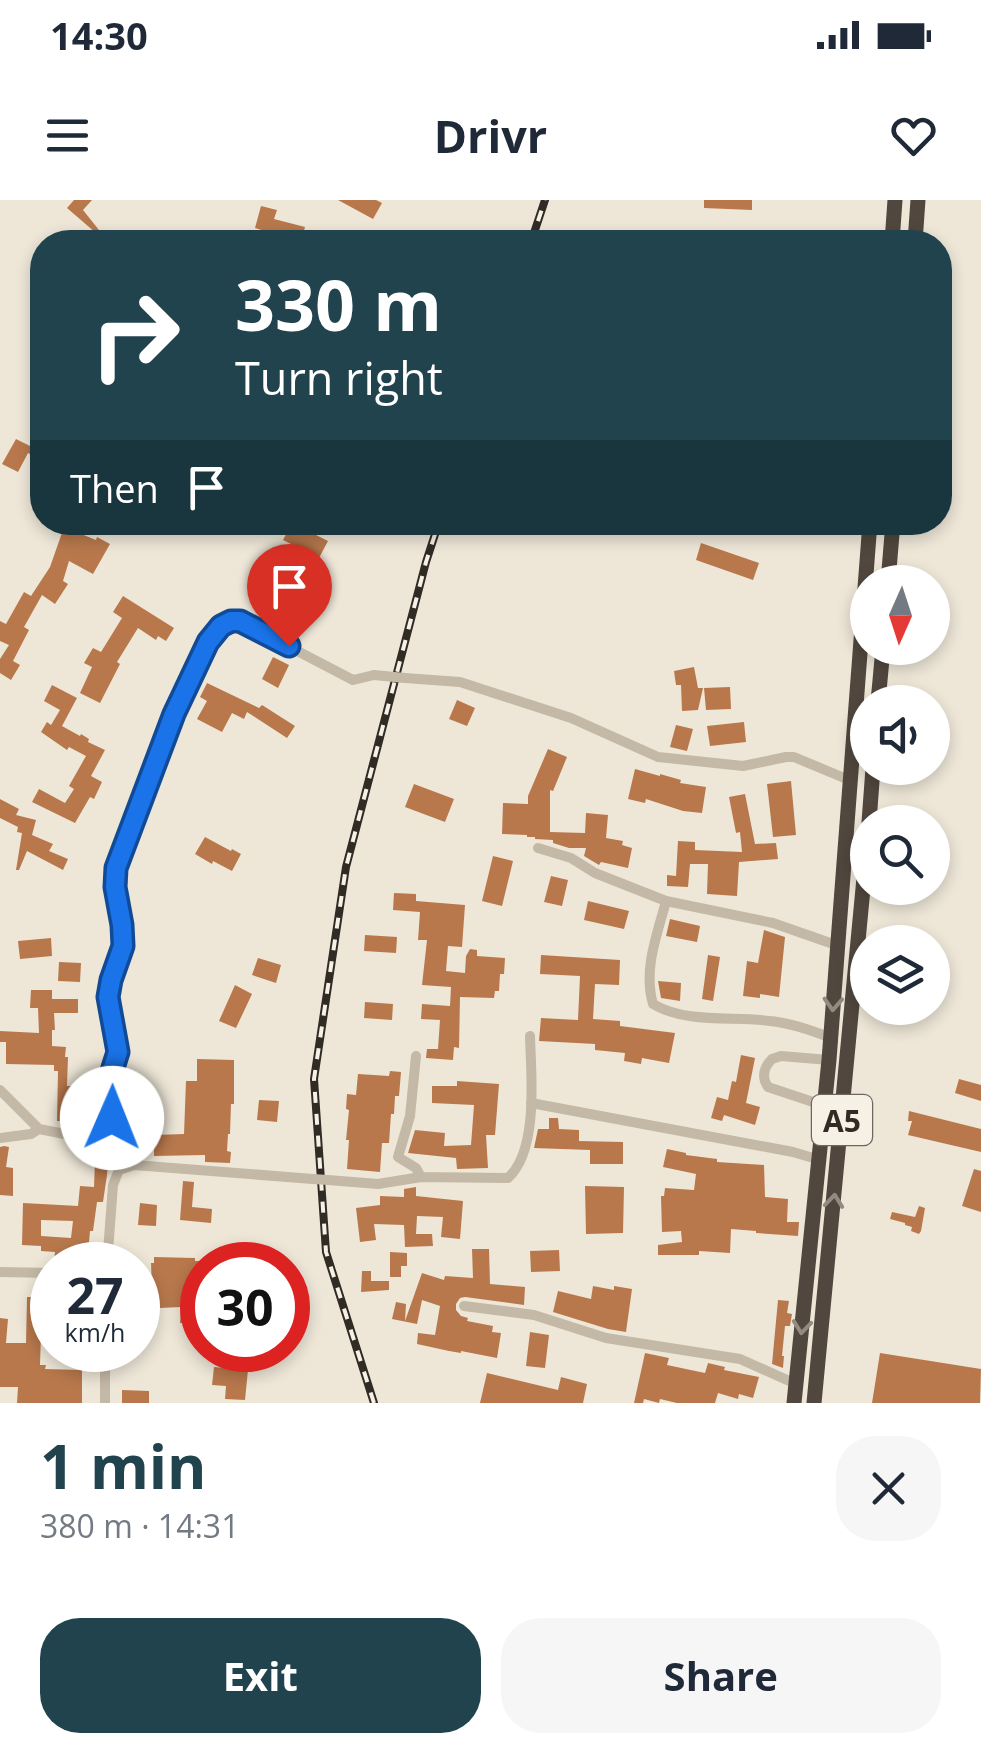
<!DOCTYPE html>
<html lang="en">
<head>
<meta charset="utf-8">
<style>
  :root { --surface:#fff; --page:#f6f6f7; --text:#1f2937; --muted:#747a83; --accent:#20434e }
  body { margin:0; font-family:"Open Sans",sans-serif; background:var(--page); color:var(--text); height:100vh; display:flex; flex-direction:column; font-size:38px; white-space:nowrap }
  * { box-sizing:border-box; margin:0 }
  p { font-size:32px; color:var(--muted) }
  .icon { flex:none; width:55px; height:55px; fill:none; stroke:currentColor; stroke-width:2; stroke-linecap:round; stroke-linejoin:round }
  .map { position:relative; height:1203px; overflow:hidden }
  .side { display:flex; flex-direction:column; background:var(--surface); flex:1 }
  .side>* { flex:none }
  .guide { position:absolute; left:30px; top:30px; width:922px; height:305px; border-radius:40px; box-shadow:0 5px 15px #0003; background:#20434e; color:#fff; overflow:hidden }
  .needle { width:65px; rotate:183deg }
  .buttons { position:absolute; left:850px; top:365px; display:grid; gap:20px }
  .buttons a { display:grid; place-items:center; width:100px; height:100px; border-radius:50%; background:var(--surface); box-shadow:0 5px 15px #0003; font-size:50px }
  .speed { position:absolute; left:30px; top:1042px; display:flex; gap:20px; font-size:50px; font-weight:700; text-align:center }
  .speed>* { display:grid; place-content:center; width:130px; height:130px; border-radius:50%; background:var(--surface); box-shadow:0 5px 15px #0003; line-height:1 }
  .speed small { font-size:25px; font-weight:400 }
  .speed .limit { border:15px solid #d22; background:#fff; color:#111 }
  .pin { position:absolute; display:grid; place-items:center; width:85px; height:85px; color:#fff; margin:-102px -42px; border-radius:50% 50% 50% 0; rotate:-45deg; box-shadow:0 0 10px #0007 }
  .pin .icon { rotate:45deg }
  .me { position:absolute; width:110px; margin:-55px; rotate:1deg; stroke-linejoin:round; filter:drop-shadow(0 0 8px #0008) }
  .turn { display:flex; align-items:center; gap:35px; height:210px; padding:0 40px; font-size:45px }
  .turn .icon { width:130px; height:130px; stroke-width:2.5 }
  .turn b { display:block; font-size:70px; line-height:85px }
  .then { display:flex; align-items:center; height:95px; padding:0 40px; background:#0003; gap:20px; font-size:38px }
  .round { display:grid; place-items:center; flex:none; width:105px; height:105px; border-radius:40px; background:var(--page) }
  .headline { display:flex; align-items:center; justify-content:space-between; height:170px; padding:0 40px }
  h1 { font-size:60px; font-weight:700; line-height:75px; color:var(--accent) }
  .cta { display:flex; gap:20px; margin-top:auto; padding:20px 40px }
  .cta a { flex:1; height:115px; border-radius:40px; background:var(--accent); color:#fff; font-size:40px; font-weight:700; line-height:115px; text-align:center }
  .cta a+a { background:var(--page); color:var(--text) }
  .status { display:flex; justify-content:space-between; align-items:center; height:70px; padding:0 50px; background:var(--surface); direction:ltr }
  .status svg { height:28px; fill:currentColor }
  header { display:flex; justify-content:space-between; align-items:center; height:130px; padding:0 40px; background:var(--surface); font-size:45px; font-weight:700 }
  .map>svg:first-child { display:block }
  .building { fill:#b8784c; fill-rule:evenodd }
  .lines { fill:none; stroke-linecap:round; stroke-linejoin:round }
  .minor { stroke:#c4b9a6; stroke-width:10 }
  .highway { stroke:#51473e; stroke-width:15 }
  .rail-casing { stroke:#312b26; stroke-width:8 }
  .rail { stroke:#f6f1e4; stroke-width:4; stroke-dasharray:11; stroke-linecap:butt }
  .minor-bridge { stroke:#c4b9a6; stroke-width:10 }
  .oneway { stroke:#938b80 }
  .route-casing { stroke:#114b97; stroke-width:25 }
  .route { stroke:#1a73e8; stroke-width:18 }
  .labels { text-anchor:middle; dominant-baseline:central; stroke-width:10; stroke-linejoin:round; paint-order:stroke }
  .shield { fill:#f6f1e4; stroke:#6c665f; stroke-width:2.5 }
  .shield-label { font-size:30px; font-weight:bold; fill:#312b26 }
</style>
</head>
<body>
<div class="status"><b>14:30</b><svg viewBox="0 0 49 12"><path d="M0 12V9h3v3zM5 12V6h3v6zM10 12V3h3v9zM15 12V0h3v12zM26 1h20v11H26zM47 4h2v5h-2z"/></svg></div>
<header><svg class="icon" aria-label="menu" viewBox="0 0 24 24"><path d="M4 6h16M4 12h16M4 18h16"/></svg>Drivr<svg class="icon" aria-label="heart" viewBox="0 0 24 24"><path d="M12 20l-8-8c-3-5 5-10 8-4 3-6 11-1 8 4z"/></svg></header>
<div class="map">
<svg width="981" height="1203" viewBox="0 0 981 1203">
  <rect width="100%" height="100%" fill="#eee7d8"/>
  <path class="building" d="M74,0h18l-9,10 16,20 -3,3 -29,-25z
    M338,0h38l6,3 -9,16z
    M704,0h48v10l-48,-2z
    M261,6l16,4 -3,9 31,8 -4,15 -46,-14z
    M41,215l1,46 -14,-8 -10,19 -16,-8 14,-25 14,7z
    M292,323l36,18 -9,17 -36,-18z
    M64,327l32,13 1,-3 13,7 -17,30 -24,-13 -6,20 5,3 -13,20 -13,-9 -18,32 5,3 -16,31 7,4 -9,15 -11,-7v-14l9,-14 -9,-4v-20l6,3 18,-32 7,4 19,-29z
    M701,343l58,20 -6,17 -57,-20z
    M123,396l51,32 -8,13 -8,-5 -2,4 -18,-12 -21,34 3,2 -20,39 -20,-10 12,-26 -8,-4 9,-15 8,4 21,-34 -9,-6z
    M273,457l16,8 -11,23 -16,-9z
    M694,467l4,21h5l-5,22 -16,1 -1,-26h-5l-2,-14z
    M207,483l52,25 3,-3 33,21 -8,12 -40,-26 -3,7 -12,-6 -10,19 -25,-13 10,-18 -7,-4z
    M52,485l25,13 -15,28 18,10 1,-2 8,5 -1,3 17,8 -14,26 11,6 -8,17 -4,-2 -15,26 -43,-21 7,-13 26,14 9,-14 -5,-3 17,-30 -17,-9 -2,3 -26,-18 6,-10 4,3 9,-15 -16,-9z
    M730,487l1,22 -25,1 -2,-22z
    M457,500l18,8 -8,18 -18,-7z
    M744,522l2,20 -36,4 -3,-20z
    M676,525l17,4 -6,22 -17,-4z
    M548,549l19,8 -14,34 -3,-1v42l35,1 1,-20 22,2 -2,23 17,3 -1,4 10,3 -4,20 -27,-6 -2,3 -15,-9 2,-8h-17l-16,-5v-3l-18,-1v-2h-8v-2l-25,-1 1,-31 25,1v-8z
    M635,569l25,7v-2l21,6 -1,3 26,4 -4,26 -19,-2 -37,-12 -1,4 -17,-4z
    M791,581l5,54 -23,2 -6,-53z
    M414,584l40,15 -9,23 -40,-15z
    M745,594l10,50 21,-1 2,16 -39,3 -2,34 -30,-2 1,-30h-18l-2,23 -21,-1v-11l9,1 2,-35 17,1v8l47,2 -2,-20 -4,1 -7,-36z
    M0,599l19,10 -3,6 20,5 -4,15 21,9 -4,7 19,8 -5,11 -36,-19 -8,19h-3l6,-37 -5,-1 1,-5 -18,-9z
    M205,637l26,14 1,-2 9,5 -9,17 -19,-10 -1,3 -17,-10z
    M493,656l20,5 -11,45 -20,-5z
    M551,676l17,4 -6,26 -18,-4z
    M394,693l22,1v7l49,4 -3,42 -14,-1 -2,25 19,2 1,-17 4,-7 7,1v6l28,2 -1,16h-4l-1,17h-4l-1,7 -34,-1 -1,51 -5,-1 -1,13 -27,-2 1,-9h11l2,-29 -19,-1 1,-15 28,2 1,-19 -29,-2 5,-45h-9l2,-28 -27,-2z
    M588,701l41,10 -5,18 -40,-9z
    M670,719l30,7 -3,16 -31,-6z
    M764,730l21,7 -6,60 -19,-3v4l-17,-2 4,-35 11,2z
    M365,735l32,2 -1,16 -32,-2z
    M51,738l1,18 -32,3 -2,-18z
    M541,755l79,5 -1,25 -24,-1 -2,35 27,2v5l55,7 -6,30 -27,-5 -1,6 -17,-3 1,-8 -30,-3v-6l-56,-3 2,-23 37,2 2,-44 -40,-2z
    M708,755l12,2 -7,44 -11,-2z
    M258,758l23,7 -5,18 -24,-8z
    M59,762l22,1 -1,19 -22,-1z
    M658,781l23,2 -1,18 -19,-3z
    M235,785l17,9 -16,34 -17,-7z
    M31,790h21v9h26v14h-24l1,17h-3v16l14,1 -1,10h3l-1,29h15v-2l19,1 -3,33 -20,-2v5h-21l1,-50h-4v-6l-48,-1v-22h-6v-11l39,2 -1,-25h-8z
    M365,802l28,2 -1,16 -28,-2z
    M741,855l14,3 -9,45 14,4 -5,18 -31,-10 -2,6 -11,-3 6,-21 11,3 4,-19 4,1z
    M197,859l37,1v44h-3l-1,30h-2l-1,17 4,1 -1,11 -25,-1v-7l-51,1v-21l30,-1 2,-53h11z
    M390,871l11,1 -2,24h-4l-1,18h-3l-2,29h-7l-2,29 -33,-3 2,-29h-3l3,-30 -3,-1 1,-15 9,1 2,-21 31,2z
    M959,879l22,6v16l-26,-8z
    M457,881l42,3 -4,51h-9l2,33 -31,1 -1,-11 -48,-5 7,-23 30,3 -1,13 27,-1 3,-40 -42,-2v-17h25z
    M259,900l20,1 -2,21 -20,-2z
    M909,911l72,18v23l-73,-17 4,-14h-4z
    M549,918h9l1,11 20,1v11l44,1v22h-33v-14l-56,-2 4,-19h11z
    M4,946l5,1 -3,20 7,1v28l-13,-1v-48z
    M667,949l19,4v2l31,4v3l47,3 1,32 23,2 -1,23h12l-1,14 -42,-3v-2l-25,-2 -1,24 -31,-2v4h-41v-10l24,-3 -1,-11 -19,1 -1,-36h3l1,-8 29,2 2,-16 -33,-7z
    M95,960l13,1 -1,14 -4,27h-6l-4,29h-3l-2,23 -22,-1 -1,11 -11,-2 1,-10 -14,-1v-5l-19,-1 1,-42 55,3 2,-20 14,1zM41,1020l32,1 -2,17 -30,-2z
    M974,969l7,2v41l-19,-6z
    M183,981l11,1 -2,25 20,2 -1,14 -31,-3z
    M585,986l39,1 -1,46 -37,1z
    M416,987v9l47,5 -3,38 -19,-2 2,-20 -26,-1 -1,18h16l1,12 -28,1 -1,-22 -30,-1 2,16 -16,2 -4,-34 24,-3v-9l24,1v-8z
    M140,1003l17,2 -1,21 -18,-1z
    M919,1006l6,2 -4,23 -2,3 -8,-3 1,-4 -7,-2v-2l-15,-4 2,-7 23,5z
    M472,1049h17l1,35 35,3 -1,18 -59,-8 -5,1 -4,6v6l5,6 7,2 -1,3 26,5 -1,6 9,1 -4,25 -36,-7v2l-12,-2 -32,-7 1,-11 17,2 5,-29 -18,-6 -5,24 -25,-5 4,-17 10,2 -1,17 17,-48 22,7 1,-4 28,2z
    M559,1050l1,21 -29,1 -1,-21z
    M390,1052l17,1v13h-6v11h-11z
    M154,1057l41,1v3h7v17h-8l-1,24 9,1 -2,25 -12,-1v-4h-8l1,-16 -43,2v-20l14,-1 -1,-25h3z
    M362,1071h9v10h18v9l-28,2z
    M593,1086l21,4v-4l18,3 -6,43 -18,-3 -55,-17 5,-21 33,8z
    M27,1097h19v38h-5l-1,30h6l-1,4 37,1v33h-65l1,-16h-18v-69l8,1 -2,24h20z
    M778,1100l11,1 -2,12 5,1 -2,12h-5l-3,30h2l-1,12 -11,-4z
    M530,1132l19,3 -4,33 -19,-2z
    M645,1153l24,5 -2,7 38,8 3,-10 17,4 -1,3 35,7 -6,21 -14,-4 -1,5 -20,-6 -3,10h-38l-17,-4 -1,4 -15,-4 -1,4h-9z
    M880,1153l101,16 -1,34h-108z
    M214,1167l34,3 -3,30 -20,-1 1,-13 -14,-1z
    M487,1173l71,17 3,-13 26,7 -4,19h-103z
    M122,1190l27,1v12h-27z"/>
  <g class="lines">
    <path class="minor" d="M405,478l55,4 111,36 87,39 85,9 43,-9h8l55,23
      M538,648l33,10 24,15 71,28 107,22 63,22
      M666,701c-9,35 -23,68 -13,103 34,20 80,12 117,17 21,2 41,9 61,17
      M416,856l-6,60 -12,41 18,11 5,9 87,1c31,-28 23,-104 22,-142
      M0,890l39,39 77,15
      M531,903l262,49 27,8
      M825,906l-57,-19c-7,-10 -4,-20 4,-28l9,-3 48,4
      M0,938l31,-4 8,-5
      M119,970l-10,-78 9,-40 -10,-55 3,-17 12,-34 -1,-21 -7,-38 1,-20 57,-153 34,-72 14,-16 10,-5h9l113,59 21,-5
      M328,980l50,4 43,-7
      M107,1065l6,-80 6,-15 15,-5 179,14
      M0,1072l52,1
      M464,1106l70,9 72,23 134,21 56,25
      M105,1203v-53"/>
    <path class="highway" d="M892,42l3,-42
      M915,42l3,-42
      M888,382l5,-60
      M878,502l5,-54
      M869,622l4,-54
      M794,1203l35,-343 41,-538
      M814,1203l54,-567"/>
    <defs>
      <path id="rail" d="M531,42l14,-42
        M374,1203l-48,-151 -12,-173 32,-212 80,-305 13,-40"/>
    </defs>
    <use href="#rail" class="rail-casing"/>
    <use href="#rail" class="rail"/>
    <path class="minor-bridge" d="M374,475l31,3
      M313,979l15,1"/>
  </g>
  <defs><path id="oneway-chevron" d="M-2-3.5L2.5 0L-2 3.5" fill="none" stroke-width="1.6" stroke-linecap="round" stroke-linejoin="round" transform="scale(2.5)"/></defs>
  <g class="oneway">
    <use href="#oneway-chevron" transform="translate(833 804) rotate(93)"/>
    <use href="#oneway-chevron" transform="translate(834 1001) rotate(-84)"/>
    <use href="#oneway-chevron" transform="translate(802 1127) rotate(96)"/>
  </g>
  <g class="lines">
    <defs>
      <path id="route" d="M112,918l-3,-26 3,-21 6,-19 -10,-55 3,-17 12,-34 -1,-21 -7,-38 1,-19 58,-154 34,-72 13,-16 10,-5h9l49,25"/>
    </defs>
    <use href="#route" class="route-casing"/>
    <use href="#route" class="route"/>
  </g>
  <g class="labels">
    <rect class="shield" x="812" y="895" width="60" height="50" rx="8"/>
    <g class="shield-label">
      <text x="842" y="920">A5</text>
    </g>
  </g>
</svg>
<div class="buttons">
<a><svg class="needle" viewBox="-14 -14 28 28"><path d="M0-13l5 13h-10z" fill="#e53935"/><path d="M0 13l5-13h-10z" fill="#747a83"/></svg></a>
<a><svg class="icon" aria-label="sound" viewBox="0 0 24 24"><path d="M4 9h4l5-4v14l-5-4H4zM17 9q2 3 0 6"/></svg></a>
<a><svg class="icon" aria-label="search" viewBox="0 0 24 24"><circle cx="10" cy="10" r="6"/><path d="M15 15l6 6"/></svg></a>
<a><svg class="icon" aria-label="layers" viewBox="0 0 24 24"><path d="M12 4l9 5-9 5-9-5zM3 14l9 5 9-5"/></svg></a>
</div>
<div class="speed"><div>27<small>km/h</small></div><div class="limit">30</div></div>
<div class="pin" style="left:289px;top:446px;background:#d93025"><svg class="icon" aria-label="arrive" viewBox="0 0 24 24"><path d="M6 21V4h12l-3 4 3 4H6"/></svg></div>
<svg class="me" style="left:112px;top:918px" viewBox="-20 -20 40 40"><circle r="19" fill="#fff"/><path d="M0-13L10 11 0 6-10 11z" fill="#1a73e8"/></svg>
<div class="guide">
<div class="turn"><svg class="icon" aria-label="right" viewBox="0 0 24 24"><path d="M7 20v-9h11M14 6l5 5-5 5"/></svg><div><b>330 m</b>Turn right</div></div>
<div class="then">Then<svg class="icon" aria-label="arrive" viewBox="0 0 24 24"><path d="M6 21V4h12l-3 4 3 4H6"/></svg></div>
</div>
</div>
<section class="side">
<div class="headline"><div><h1>1 min</h1><p>380 m · 14:31</p></div><a class="round"><svg class="icon" aria-label="close" viewBox="0 0 24 24"><path d="M6 6l12 12M18 6L6 18"/></svg></a></div>
<div class="cta"><a>Exit</a><a>Share</a></div>
</section>
</body>
</html>
